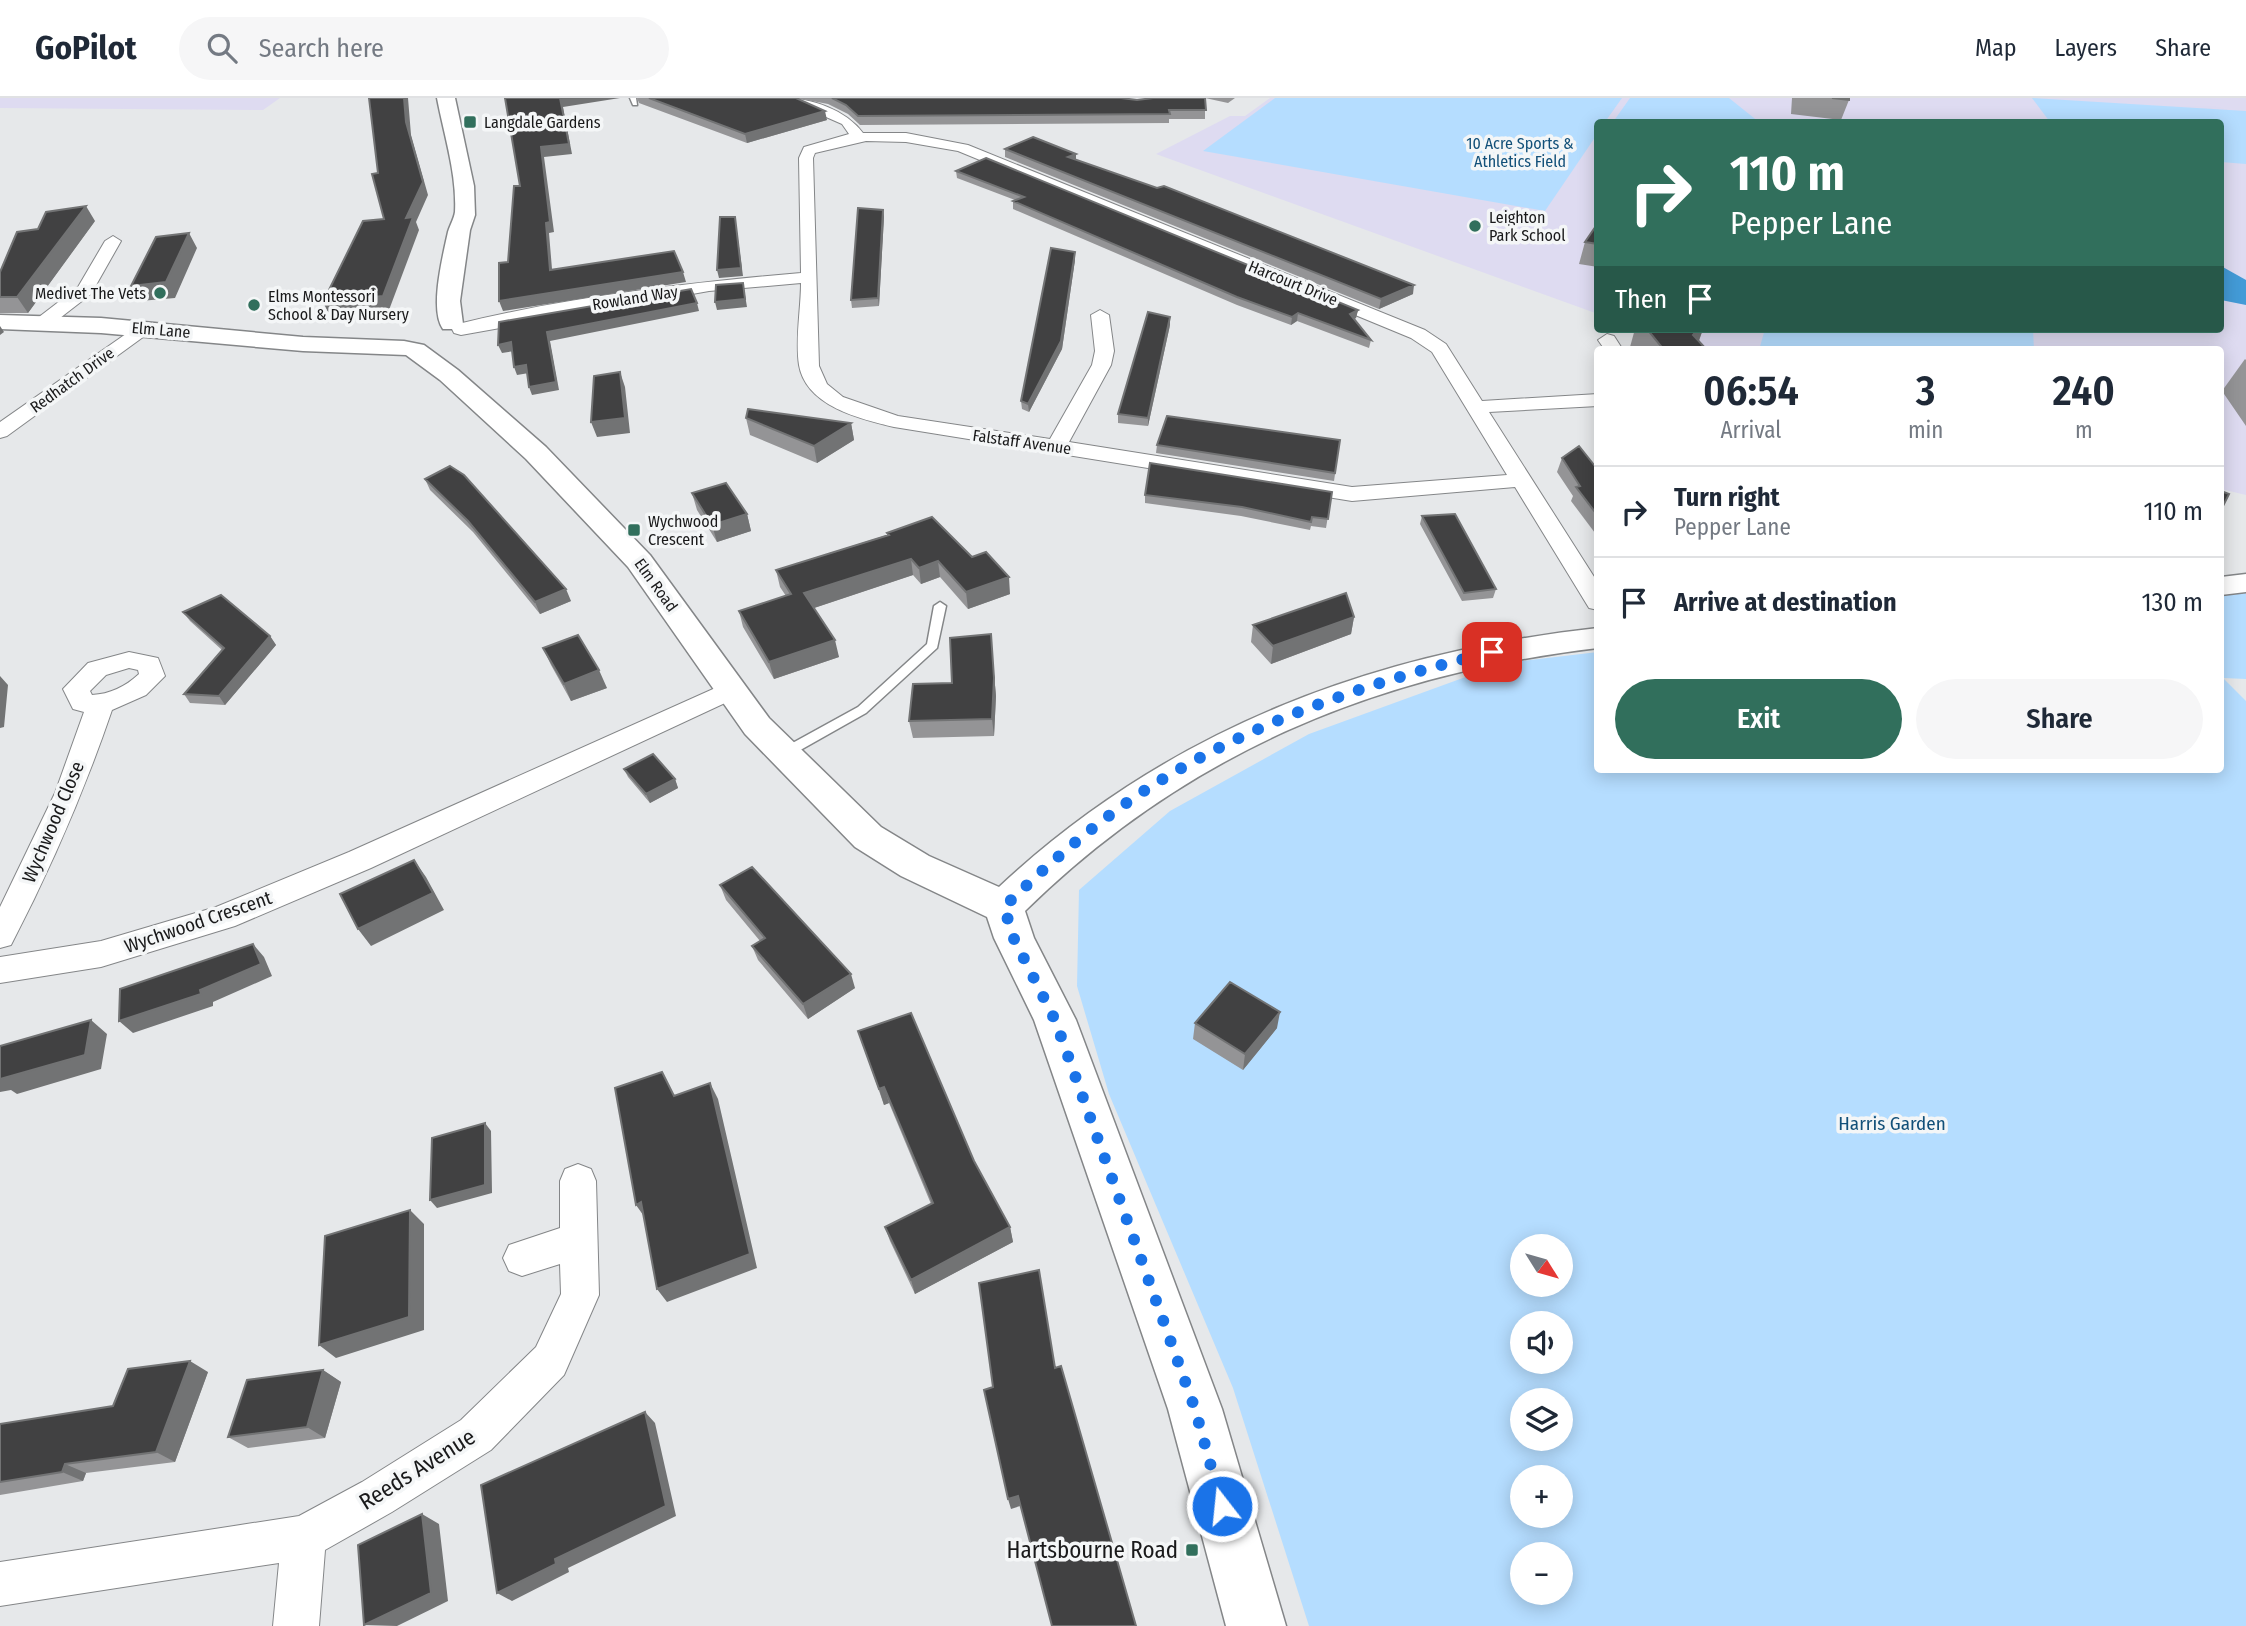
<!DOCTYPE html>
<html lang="en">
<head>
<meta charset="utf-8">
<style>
  :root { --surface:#fff; --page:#f6f6f7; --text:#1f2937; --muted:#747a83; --line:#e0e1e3; --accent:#316f5c }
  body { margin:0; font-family:"Fira Sans Condensed",sans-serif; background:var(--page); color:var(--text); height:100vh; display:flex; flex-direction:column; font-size:26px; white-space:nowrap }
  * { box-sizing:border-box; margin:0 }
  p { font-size:23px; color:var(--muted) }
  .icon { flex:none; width:38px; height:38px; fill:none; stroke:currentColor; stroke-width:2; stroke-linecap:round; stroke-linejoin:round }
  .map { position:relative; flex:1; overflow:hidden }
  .details { position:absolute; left:1594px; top:248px; width:630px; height:427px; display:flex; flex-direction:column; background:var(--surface); border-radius:7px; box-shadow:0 4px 18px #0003 }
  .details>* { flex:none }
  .top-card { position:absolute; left:1594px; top:21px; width:630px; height:214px; border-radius:7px; box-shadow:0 4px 18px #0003; background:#316f5c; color:#fff; overflow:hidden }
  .needle { width:46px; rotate:127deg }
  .tools { position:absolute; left:1510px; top:1136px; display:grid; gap:14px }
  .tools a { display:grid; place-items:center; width:63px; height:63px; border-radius:50%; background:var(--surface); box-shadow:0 4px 18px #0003; font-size:35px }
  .pin { position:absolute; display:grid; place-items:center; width:60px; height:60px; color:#fff; margin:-30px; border-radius:14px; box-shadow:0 4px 10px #0006 }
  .me { position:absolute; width:77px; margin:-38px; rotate:344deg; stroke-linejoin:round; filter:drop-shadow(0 0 5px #0008) }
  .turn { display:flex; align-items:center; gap:24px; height:147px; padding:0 21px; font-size:32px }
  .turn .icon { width:91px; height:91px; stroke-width:2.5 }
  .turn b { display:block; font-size:49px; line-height:60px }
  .then { display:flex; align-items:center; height:66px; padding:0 21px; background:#0003; gap:14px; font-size:26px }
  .eta { display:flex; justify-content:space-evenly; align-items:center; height:119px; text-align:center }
  .eta b { font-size:42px; font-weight:600; line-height:49px }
  .action { display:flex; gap:14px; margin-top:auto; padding:14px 21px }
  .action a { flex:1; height:80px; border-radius:42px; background:var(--accent); color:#fff; font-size:28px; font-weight:600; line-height:80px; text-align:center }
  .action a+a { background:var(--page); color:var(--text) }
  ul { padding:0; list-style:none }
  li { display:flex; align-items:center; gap:21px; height:91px; padding:0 21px; border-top:2px solid var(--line) }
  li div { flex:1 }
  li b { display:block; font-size:26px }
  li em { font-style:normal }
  header { display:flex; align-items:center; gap:42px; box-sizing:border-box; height:98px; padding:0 35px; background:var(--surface); border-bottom:2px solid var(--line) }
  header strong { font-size:33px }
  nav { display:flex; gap:38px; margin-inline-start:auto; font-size:24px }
  .search { width:490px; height:63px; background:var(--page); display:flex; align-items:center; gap:18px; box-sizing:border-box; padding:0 24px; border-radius:38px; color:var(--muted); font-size:26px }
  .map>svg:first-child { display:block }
  .education { fill:#dedbf1 }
  .green { fill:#b5ddff; fill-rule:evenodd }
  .water { fill:#439bd7 }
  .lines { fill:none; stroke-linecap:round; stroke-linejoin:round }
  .lane-casing { stroke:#848688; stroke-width:3 }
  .street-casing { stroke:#848688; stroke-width:2 }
  .secondary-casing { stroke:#848688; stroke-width:3 }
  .lane { fill:#fff; fill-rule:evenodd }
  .street { fill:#fff; fill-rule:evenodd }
  .secondary { fill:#fff; fill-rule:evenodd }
  .wall { fill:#949496 }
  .shaded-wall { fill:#727374 }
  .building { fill:#414142; stroke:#727374; stroke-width:2 }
  .route { stroke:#1a73e8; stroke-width:12; stroke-dasharray:0 21.6 }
  .poi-dot { fill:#316f5c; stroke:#f4f6f7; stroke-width:2.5 }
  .labels { text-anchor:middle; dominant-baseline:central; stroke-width:7; stroke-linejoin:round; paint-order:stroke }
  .far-poi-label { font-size:16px; fill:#19191a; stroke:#f4f6f7; text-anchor:start }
  .far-park-label { font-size:16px; fill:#125079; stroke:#f4f6f7 }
  .far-street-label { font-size:16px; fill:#19191a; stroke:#f4f6f7 }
  .street-label { font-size:19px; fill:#19191a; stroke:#f4f6f7 }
  .park-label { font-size:19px; fill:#125079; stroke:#f4f6f7 }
  .near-street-label { font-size:23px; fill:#19191a; stroke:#f4f6f7 }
  .near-poi-label { font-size:23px; fill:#19191a; stroke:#f4f6f7; text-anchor:end }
</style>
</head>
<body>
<header>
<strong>GoPilot</strong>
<div class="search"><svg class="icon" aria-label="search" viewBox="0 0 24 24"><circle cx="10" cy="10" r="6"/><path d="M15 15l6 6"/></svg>Search here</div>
<nav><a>Map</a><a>Layers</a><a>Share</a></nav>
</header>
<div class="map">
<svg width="2246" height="1528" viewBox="0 0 2246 1528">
  <rect width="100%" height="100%" fill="#e6e8ea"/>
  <path class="education" d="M0,0h280l-17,12 -263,-2z
    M1270,0h976v397l-25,-6v-139h-515l-64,-21h579v-207h-623v192l-442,-160 74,-38h15z"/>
  <path class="green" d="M1275,0h347l-17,24h-7v11l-53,78 -342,-60z
    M1630,0h99l30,24h-146z
    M2032,0l214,13v53l-25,-2v-40h-171z
    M1765,231h268l1,21h-275z
    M2246,495v86l-23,-1 23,23v925h-937l-76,-238 -124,-294 -32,-108 2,-96 91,-79 139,-77 195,-71 94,-11v118h623v-174zM1522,1148h39v38h-39zM1522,1225h39v39h-39zM1522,1302h39v38h-39zM1522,1379h39v39h-39zM1522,1456h39v38h-39z"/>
  <path class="water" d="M2221,168l25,14v25l-25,-5z"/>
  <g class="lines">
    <defs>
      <path id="lane" d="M630,0h6l1,7h-4z
        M940,504l6,4 -9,42 -71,65 -78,44h-10l-1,-3 1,-3 80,-44 69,-63 7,-38z"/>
      <path id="street" d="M783,0c29,0 63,12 80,35h43l62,12 457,185 21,14 36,57 116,-7v12l-109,6 109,171v27l-9,-2 -74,-121 -163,14 -458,-74c-34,-8 -88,-21 -95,-62 -4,-26 2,-56 2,-82l-92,8 -248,44 -7,-2 -2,-4 2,-4c113,-28 232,-42 347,-52l-2,-115 5,-11 45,-13 -7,-10zM866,43l40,1 52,9 453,187 21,14 75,123 -155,12 -283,-45 42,-77 3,-14 -5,-36 -9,-5 -9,5 4,36 -3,14 -42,74 -152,-23 -55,-19 -16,-13 -8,-18 -6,-208 2,-5z
        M113,138l8,5 -30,53 -40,31h-12l-3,-4 3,-4 39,-30 27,-46z
        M143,224l9,6 -2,4 -143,104 -7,2v-16z
        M1607,236l7,2 9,14h-18l-7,-10z
        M129,554l29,6 7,18 -19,19 -34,15c-28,82 -61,158 -101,235l-11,3v-41l55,-114 29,-81 -11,-3 -10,-20 25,-26zM129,570l9,2 1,4c-14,13 -29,20 -47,21l-2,-4 16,-16z
        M731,583l9,3 4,6 -4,6 -369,172 -136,58 -134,41 -101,16v-26l101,-16 115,-34 133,-55z
        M578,1066l13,5 5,12 3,114 -35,80 -73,75 -99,62 -67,38 -6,76h-46l6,-63 -279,43v-44l299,-46 63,-34 99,-62 75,-73 25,-53 -1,-30 -38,12 -13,-5 -6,-13 6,-13 51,-17v-47l5,-12z"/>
      <path id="secondary" d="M437,0h18l19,88 1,29 -5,15 -10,71 3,23 -4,5h-16c-14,-19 0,-74 5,-97 2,-7 6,-13 7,-20 2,-38 -11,-77 -18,-114z
        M0,217l101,3 202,19 101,4 20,4 34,25 88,77 104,108 119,163 112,109 48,29 70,31c168,-157 372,-234 599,-259v20c-222,26 -412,105 -573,263l9,27 42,82 146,389 64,217h-60l-58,-217 -134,-389 -40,-82 -7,-21 -86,-41 -46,-29 -110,-113 -117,-167 -102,-108 -86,-79 -34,-25 -103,-4 -202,-18 -101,-4z
        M2246,476v18l-25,3v-18z"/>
    </defs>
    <use href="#lane" class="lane-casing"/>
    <use href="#street" class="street-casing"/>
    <use href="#secondary" class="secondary-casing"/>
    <use href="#lane" class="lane"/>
    <use href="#street" class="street"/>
    <use href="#secondary" class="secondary"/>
  </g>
  <path class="wall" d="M637,0h159l31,22 -80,23 -108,-40z
    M796,0h325l16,2 16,-2h82l-7,5 -23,-5v21h-36v4l-309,2 -12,-11 -20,-10z
    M1792,0h57v2l-8,20 -50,-6z
    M1005,51l71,11 81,28 256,106 -34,15 -374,-152z
    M956,73l402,139 -2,8 -2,1 17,21 -2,8 -72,-27 -6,4 -54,-20 -224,-96v-8l2,-1 -58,-22z
    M883,112l1,7 -5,89 -27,2 -1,-8z
    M95,123l-67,92h-28v-41z
    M1598,125v44l-19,-3 6,-22z
    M1075,154v8l-13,89 -33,63 -7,-3 -1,-8z
    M1170,227l-22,101 -30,-3v-9z
    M1635,231h68l-4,12 8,9h-75l-2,-3z
    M2245,261l1,1v66l-24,-35z
    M746,320l105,5 3,17 -37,23 -67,-28z
    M1340,342l-6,41 -178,-28 1,-8z
    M1562,360l36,12v67l-27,-36 2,-5 -16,-24z
    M425,381l146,122 -31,13 -67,-82 -43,-42z
    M1332,394l-6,36 -15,-2 -1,4 -69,-14 -96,-13v-8z
    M692,395l55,21 4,17 -34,11 -20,-32z
    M1422,418l74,73 -3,9 -31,3 -42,-77z
    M887,435l85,24 38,37 -42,15 -28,-32 -19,7 -8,-9 -99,33 25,49 -65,22 -31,-52 -4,-16 47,-15 -6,-9 -4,-17 111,-35z
    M183,514l87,24 6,9 -51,60 -35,-2 -6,-9 38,-44 -32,-29z
    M1354,519l-3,17 -80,30 -20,-22 2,-17z
    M543,550l64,40 -36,13 -20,-36z
    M992,554l4,44 -2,40 -81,2 -4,-17 43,-38z
    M624,671l51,10 3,9 -28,15 -22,-26z
    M720,787l135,103 -47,31 -50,-59 -6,-14 8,-5 -34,-41z
    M1195,925l82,5 -34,42 -50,-31z
    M858,933l116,130 36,66 3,15 -98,52 -25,-53 -5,-14 46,-23 -42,-101 -5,2z
    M323,1272l18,12 -16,56 -77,10 -20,-11z
    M208,1274l-33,90 -89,11 -3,8 -83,14v-71l113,-18z"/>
  <path class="shaded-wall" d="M404,0h4l3,37 17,60 -12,27 3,8 -30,80 -59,6 -7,-14 83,-84v-96z
    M560,0h60l-57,9 9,47 -28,3 10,75 -5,1 4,48 -3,-11 -4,-47 -5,-76z
    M825,13l2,9 -80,23 -2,-9z
    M1076,56v8l-8,-5z
    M86,108l9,15 -67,92 -11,-16z
    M883,112l1,7 -5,89 -1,-8z
    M735,119l8,59 -24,2 -2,-8z
    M189,135l8,15 -22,50 -35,3 -9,-15z
    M1075,154v8l-13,89 -33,63 -1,-8z
    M683,174l3,10 -183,29 -4,-10z
    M743,185l4,24 -30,3 -2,-8z
    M1414,187l-1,9 -34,15 2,-10z
    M697,205l2,8 -149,30 9,49 -27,5 -3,-8 18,-55z
    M1358,212l-2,8 -7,4 1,-8z
    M1298,215l-1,8 -6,4 1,-8z
    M1170,219v8l-22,101v-8z
    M0,228l4,6 -4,3z
    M1698,231h5l-7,19 -3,-13z
    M511,244l3,9 -12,2 -4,-8z
    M526,267l3,8 -12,2 -3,-8z
    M620,274l5,15 5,46 -33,4 -6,-15z
    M851,325l3,17 -37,23 -3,-17z
    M747,416l4,17 -34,11 -5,-17z
    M911,461l2,16 -105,35 -4,-17z
    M938,463l2,16 -19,7 -2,-16z
    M1009,479l1,17 -42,15 -2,-17z
    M566,491l5,12 -31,13 -5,-12z
    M1354,519l-3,17 -80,30 2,-18z
    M270,538l6,9 -51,60 -6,-9z
    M835,542l4,17 -65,22 -5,-17z
    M992,554l4,44 -2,40 -2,-17z
    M599,572l8,18 -36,13 -7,-17z
    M0,578l8,9 -4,42 -4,1z
    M675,681l3,9 -28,15 -4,-9z
    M414,762l12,17 18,33 -73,36 -13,-17z
    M253,846l11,13 8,19 -59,26v4l-80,27 -14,-12 81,-31z
    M851,876l4,14 -47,31 -5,-15z
    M1280,914l-3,16 -34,42 2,-16z
    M91,922l16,14 -6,35 -84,25 -6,-4 -11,2v-17z
    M710,985l8,16 39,169 -90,34 -10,-13z
    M884,989l5,16 -5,2 -5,-16z
    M485,1025l6,8 1,62 -55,15 -7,-8z
    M641,1104l5,17 -10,-14z
    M410,1112l14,14v106l-88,28 -17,-13z
    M1010,1129l3,15 -98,52 -4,-14z
    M190,1263l18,11 -33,90 -19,-10z
    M323,1272l18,12 -16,56 -18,-11z
    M645,1314l10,11 21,93 -108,52 1,4 -57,29 -15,-8 58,-34z
    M65,1366l21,9 -3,8 -21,-9z
    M1018,1398l2,10 -9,3 -3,-10z
    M422,1416l17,10 9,77 -51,25 -33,-1z"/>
  <path class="building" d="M369,0h35l2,24 17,60 -17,36 7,-1 -30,79 -60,6 40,-81 21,-2 -12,-45 6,-1z
    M505,0h55l9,46 -28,3 9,75 -4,1 4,47 124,-19 9,21 -184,29v-38l9,-1 6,-76h6z
    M649,0h147l29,13 -80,23z
    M832,0h289l16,2 16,-2h52l1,12h-37l1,4 -312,2 -12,-11z
    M1832,0h17v2z
    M1033,39l43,17 -8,3 89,31 7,-2 250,99 -33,14 -376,-150z
    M986,60l372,152 -8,4 21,26 -73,-27 -6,4 -55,-20 -224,-96 11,-4 -68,-26z
    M86,108l-69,91h-17v-25l17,-40 21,-3 8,-17z
    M858,110l25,2 -5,88 -27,2z
    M720,119h15l6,51 -24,2z
    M1598,125v21l-13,-2z
    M189,135l-23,49 -35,4 25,-49z
    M1051,150l24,4 -14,89 -33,63 -7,-3z
    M743,185l2,16 -30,3 1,-17z
    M691,191l6,14 -150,29 9,50 -27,5 -3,-22 -12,2 -3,-25 -13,3 1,-23z
    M1148,214l22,5 -22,101 -30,-4z
    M1647,231h51l-5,6 14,15h-43z
    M620,274l5,46 -34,4 3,-46z
    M748,311l103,14 -37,23 -68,-28z
    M1167,318l173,24 -5,33 -178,-28z
    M1579,348l19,24v46l-22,-29 4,-1 -18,-28z
    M1150,365l182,29 -4,27 -16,-2 -1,5 -69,-15 -97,-12z
    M450,368l14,9 102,114 -31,13 -67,-81 -43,-42z
    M726,385l21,31 -35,11 -20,-32z
    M2221,393l8,3 -8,16z
    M1455,416l41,75 -32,4 -42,-77z
    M932,419l40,40 14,-5 23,25 -43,15 -28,-31 -19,7 -8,-9 -107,34 31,47 -66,22 -30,-51 52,-17 -15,-24 113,-35 -2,-2z
    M1346,495l8,24 -81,29 -20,-21z
    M221,497l49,41 -51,60 -35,-2 40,-46 -41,-36z
    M991,536l3,44 -2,41 -83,2 4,-37 39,-1 -2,-45z
    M578,537l21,35 -35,14 -21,-36z
    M653,656l22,25 -29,15 -22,-25z
    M414,762l19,33 -75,36 -18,-35z
    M752,769l99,107 -48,30 -51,-58 13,-8 -45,-53z
    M253,846l8,20 -61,26 1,4 -82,27 1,-32z
    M1230,884l50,30 -35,42 -50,-31z
    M911,915l63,148 36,66 -99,53 -26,-53 48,-24 -49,-116 -5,2 -21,-58z
    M91,922l-6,35 -85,24v-33z
    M662,974l12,24 36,-13 40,171 -93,35 -16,-87 -5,3 -21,-117z
    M485,1025v62l-55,15 2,-62z
    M410,1112l-1,107 -90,28 6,-109z
    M1039,1172l16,98 6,-2 75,260h-84l-34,-130 -10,3 -24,-109 9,-3 -14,-104z
    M190,1263l-34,91 -91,12 -3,8 -62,10v-58l113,-18 15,-37z
    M323,1272l-16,57 -79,10 19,-57z
    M645,1314l21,94 -111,53 1,5 -59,29 -16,-108z
    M422,1416l9,79 -67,32 -6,-80z"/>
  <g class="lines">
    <path class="route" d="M1222,1408l-27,-97 -140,-389 -41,-81 -10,-32c44,-43 91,-84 143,-118 103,-67 226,-108 345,-137"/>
  </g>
  <g class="poi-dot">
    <rect x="463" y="17" width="14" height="14" rx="3.5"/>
    <circle cx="1475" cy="128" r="7"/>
    <circle cx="160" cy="195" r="7"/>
    <circle cx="254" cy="207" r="7"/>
    <rect x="627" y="425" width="14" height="14" rx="3.5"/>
    <rect x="1185" y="1445" width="14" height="14" rx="3.5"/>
  </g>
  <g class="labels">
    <g class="far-poi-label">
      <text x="484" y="24">Langdale Gardens</text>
      <text x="1489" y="119">Leighton<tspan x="1489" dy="18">Park School</tspan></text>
      <text x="146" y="195" text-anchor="end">Medivet The Vets</text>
      <text x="268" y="198">Elms Montessori<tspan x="268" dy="18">School &amp; Day Nursery</tspan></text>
      <text x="648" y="423">Wychwood<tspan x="648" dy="18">Crescent</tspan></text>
    </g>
    <g class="far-park-label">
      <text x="1520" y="45">10 Acre Sports &amp;<tspan x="1520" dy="18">Athletics Field</tspan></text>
    </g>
    <g class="far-street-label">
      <text transform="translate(1293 185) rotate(22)">Harcourt Drive</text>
      <text transform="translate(635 200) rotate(-9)">Rowland Way</text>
      <text transform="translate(161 232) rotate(5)">Elm Lane</text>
      <text transform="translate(72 282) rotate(-36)">Redhatch Drive</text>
      <text transform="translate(1022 344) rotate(8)">Falstaff Avenue</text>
      <text transform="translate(656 487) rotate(54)">Elm Road</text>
    </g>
    <g class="street-label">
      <text transform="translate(53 724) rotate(-67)">Wychwood Close</text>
      <text transform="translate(198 824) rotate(-19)">Wychwood Crescent</text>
    </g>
    <g class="park-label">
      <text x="1892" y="1025">Harris Garden</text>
    </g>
    <g class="near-street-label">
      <text transform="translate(417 1371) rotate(-32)">Reeds Avenue</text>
    </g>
    <g class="near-poi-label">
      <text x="1178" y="1452">Hartsbourne Road</text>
    </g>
  </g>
</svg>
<div class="tools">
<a><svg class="needle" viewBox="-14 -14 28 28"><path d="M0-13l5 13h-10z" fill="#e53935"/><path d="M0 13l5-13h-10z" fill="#747a83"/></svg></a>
<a><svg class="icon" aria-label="sound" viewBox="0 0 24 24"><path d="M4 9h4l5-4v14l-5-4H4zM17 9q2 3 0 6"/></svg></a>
<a><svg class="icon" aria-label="layers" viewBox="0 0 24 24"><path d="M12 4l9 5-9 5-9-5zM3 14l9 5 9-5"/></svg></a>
<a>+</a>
<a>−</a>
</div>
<div class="pin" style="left:1492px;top:554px;background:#d93025"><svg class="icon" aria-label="arrive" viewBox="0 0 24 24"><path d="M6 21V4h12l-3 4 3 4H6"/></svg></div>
<svg class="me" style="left:1222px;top:1408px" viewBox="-20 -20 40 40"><circle r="17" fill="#1a73e8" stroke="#fff" stroke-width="3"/><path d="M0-11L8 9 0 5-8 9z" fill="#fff"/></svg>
<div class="top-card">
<div class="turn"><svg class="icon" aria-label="right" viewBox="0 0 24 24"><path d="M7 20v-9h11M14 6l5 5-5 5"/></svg><div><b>110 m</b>Pepper Lane</div></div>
<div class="then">Then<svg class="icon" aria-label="arrive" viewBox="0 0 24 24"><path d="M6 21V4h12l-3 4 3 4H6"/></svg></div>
</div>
<section class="details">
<div class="eta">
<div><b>06:54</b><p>Arrival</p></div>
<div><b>3</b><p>min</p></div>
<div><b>240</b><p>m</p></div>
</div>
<ul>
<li><svg class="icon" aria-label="right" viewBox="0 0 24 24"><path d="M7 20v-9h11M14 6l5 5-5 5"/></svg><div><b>Turn right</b><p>Pepper Lane</p></div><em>110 m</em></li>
<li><svg class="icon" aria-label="arrive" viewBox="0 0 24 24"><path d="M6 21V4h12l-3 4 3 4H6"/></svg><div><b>Arrive at destination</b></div><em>130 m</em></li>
</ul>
<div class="action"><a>Exit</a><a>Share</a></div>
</section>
</div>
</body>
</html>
